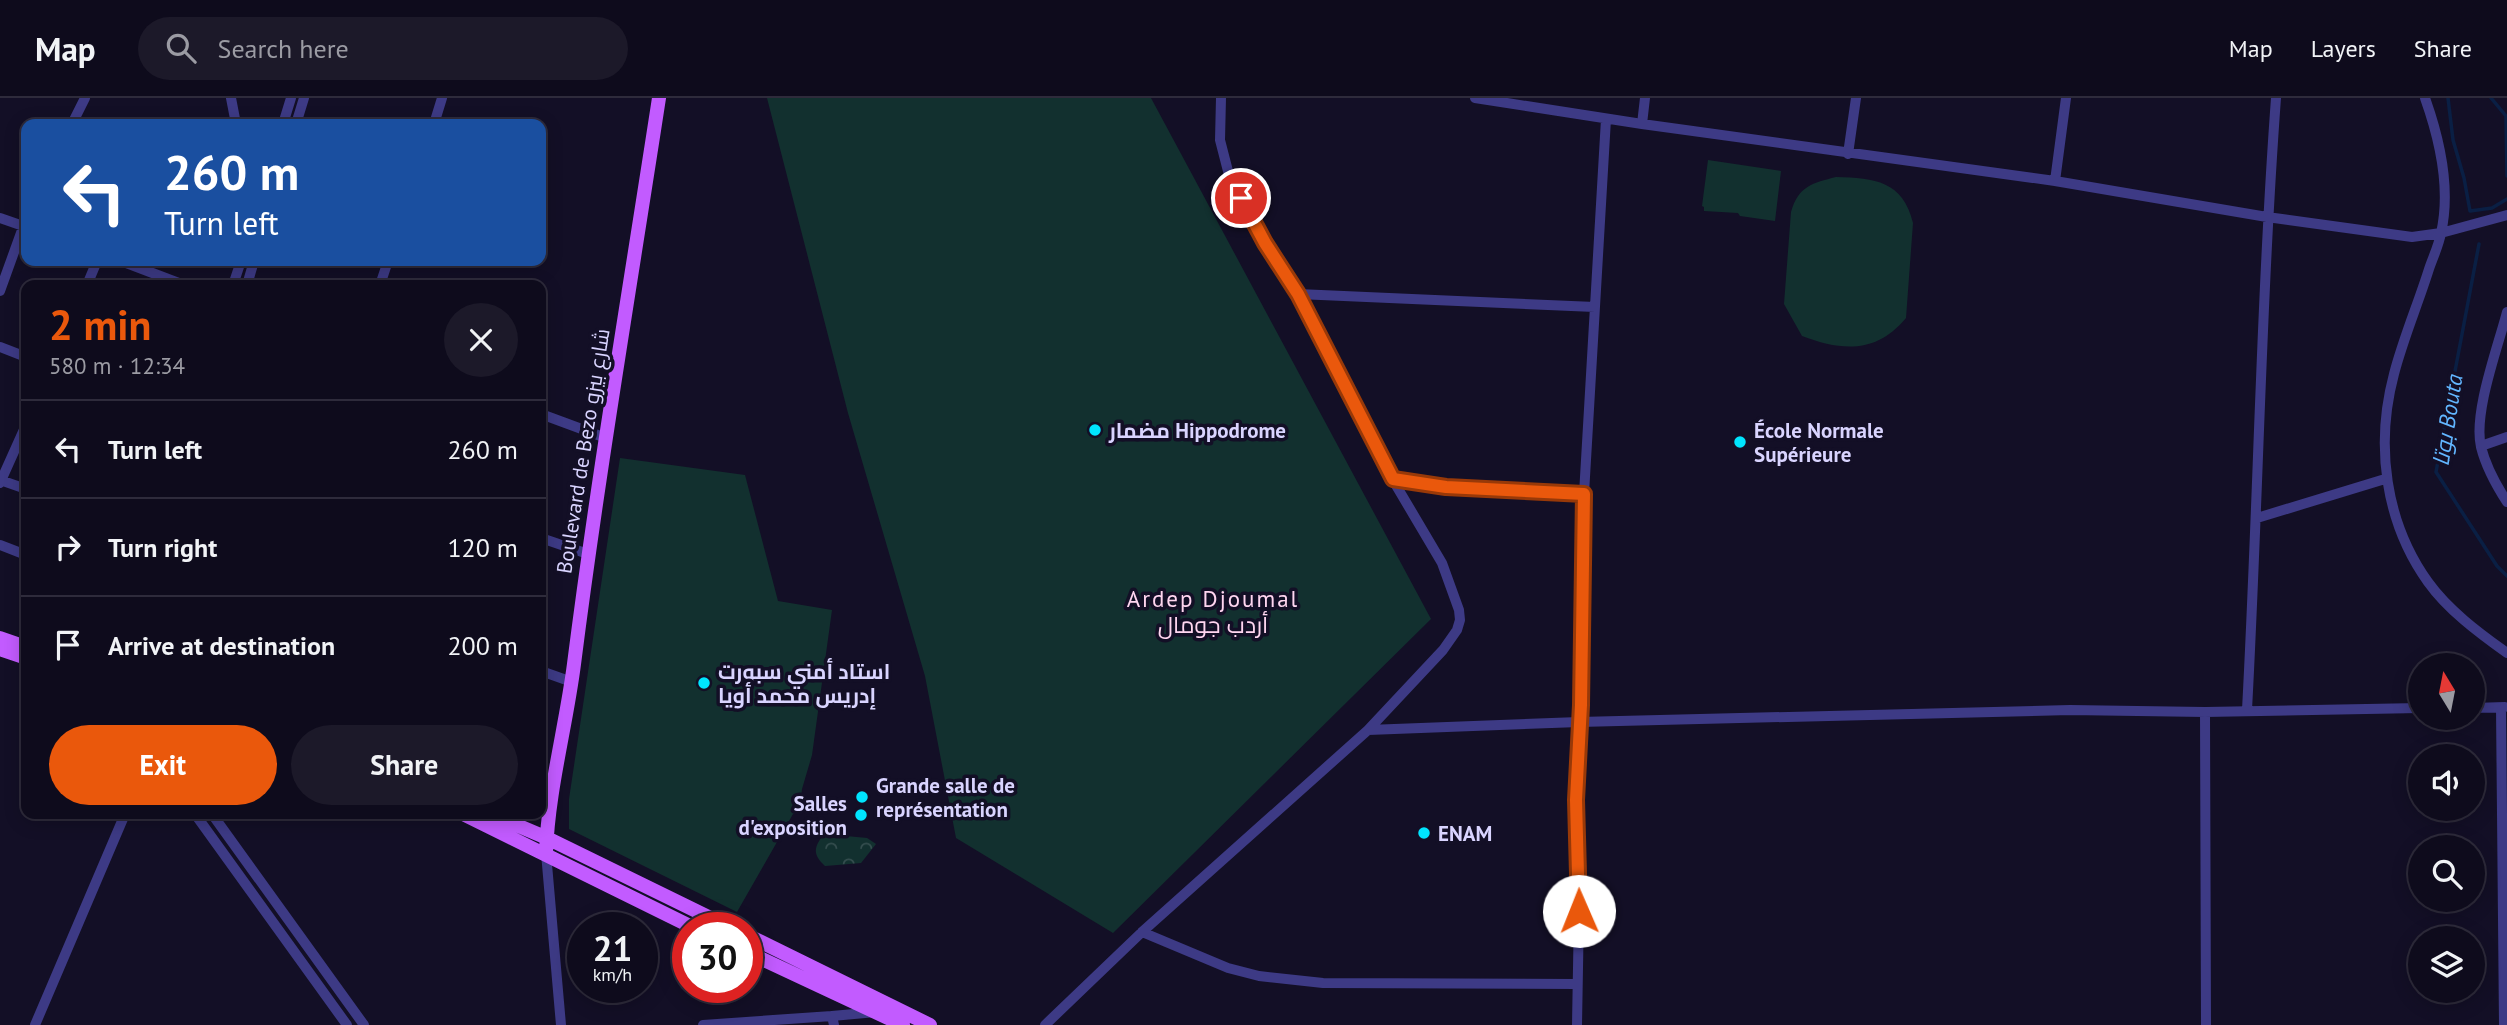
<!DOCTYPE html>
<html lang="en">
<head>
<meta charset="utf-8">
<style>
  :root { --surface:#0e0b1c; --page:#1c1929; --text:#f1f3f6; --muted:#9b9ba3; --line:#2e2b3b; --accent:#ea580c }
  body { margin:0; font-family:"PT Sans",Cairo,sans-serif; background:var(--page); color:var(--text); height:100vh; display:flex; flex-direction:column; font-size:26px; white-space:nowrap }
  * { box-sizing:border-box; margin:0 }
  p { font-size:23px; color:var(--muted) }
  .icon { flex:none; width:38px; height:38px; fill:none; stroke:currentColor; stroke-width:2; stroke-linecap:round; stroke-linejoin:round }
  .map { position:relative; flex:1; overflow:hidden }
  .panel { position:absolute; left:21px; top:182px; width:525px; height:539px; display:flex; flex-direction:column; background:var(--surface); border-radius:14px; box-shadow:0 4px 18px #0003,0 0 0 2px var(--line) }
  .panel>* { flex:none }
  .top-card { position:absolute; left:21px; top:21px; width:525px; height:147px; border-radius:14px; box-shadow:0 4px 18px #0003,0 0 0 2px var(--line); background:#1a4fa0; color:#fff; overflow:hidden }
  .needle { width:46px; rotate:350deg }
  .controls { position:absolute; left:2408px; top:555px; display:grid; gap:14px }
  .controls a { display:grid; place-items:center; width:77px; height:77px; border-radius:50%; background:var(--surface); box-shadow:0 4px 18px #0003,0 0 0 2px var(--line); font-size:35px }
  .speed { position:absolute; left:567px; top:814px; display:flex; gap:14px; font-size:35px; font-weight:700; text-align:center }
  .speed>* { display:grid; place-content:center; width:91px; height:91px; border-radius:50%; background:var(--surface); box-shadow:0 4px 18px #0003,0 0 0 2px var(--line); line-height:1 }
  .speed small { font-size:18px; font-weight:400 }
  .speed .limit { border:10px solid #d22; background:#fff; color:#111 }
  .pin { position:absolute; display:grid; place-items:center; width:60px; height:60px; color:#fff; margin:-30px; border:4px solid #fff; border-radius:50%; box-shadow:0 2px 7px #0007 }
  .me { position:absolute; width:77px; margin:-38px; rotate:359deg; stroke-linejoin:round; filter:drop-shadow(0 0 5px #0008) }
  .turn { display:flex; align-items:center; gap:24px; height:147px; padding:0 28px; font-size:32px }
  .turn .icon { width:91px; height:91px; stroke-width:2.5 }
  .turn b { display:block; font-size:49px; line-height:60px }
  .round { display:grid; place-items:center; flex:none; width:74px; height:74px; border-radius:37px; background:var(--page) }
  .head { display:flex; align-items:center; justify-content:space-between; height:119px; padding:0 28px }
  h1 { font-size:42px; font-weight:700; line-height:52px; color:var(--accent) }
  .button { display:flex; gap:14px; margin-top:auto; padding:14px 28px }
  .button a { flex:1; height:80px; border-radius:42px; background:var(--accent); color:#fff; font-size:28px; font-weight:700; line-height:80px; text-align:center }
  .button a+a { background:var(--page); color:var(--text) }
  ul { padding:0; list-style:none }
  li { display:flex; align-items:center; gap:21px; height:98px; padding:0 28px; border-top:2px solid var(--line) }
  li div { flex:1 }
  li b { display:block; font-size:26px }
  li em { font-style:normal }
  header { display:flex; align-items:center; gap:42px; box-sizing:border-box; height:98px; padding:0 35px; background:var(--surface); border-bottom:2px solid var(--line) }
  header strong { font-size:33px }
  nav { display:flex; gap:38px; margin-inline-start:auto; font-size:24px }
  .search { width:490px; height:63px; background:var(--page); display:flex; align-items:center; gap:18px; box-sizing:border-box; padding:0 24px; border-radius:38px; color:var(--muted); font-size:26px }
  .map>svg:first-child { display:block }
  .park { fill:url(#park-crowns) }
  .pitch { fill:#12302f }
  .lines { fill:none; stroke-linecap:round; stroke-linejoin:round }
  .stream { stroke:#0a1f44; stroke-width:3.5 }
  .minor { stroke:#3d3a85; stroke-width:10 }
  .major { stroke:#c25bff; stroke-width:14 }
  .route-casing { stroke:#983908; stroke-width:18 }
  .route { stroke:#ea580c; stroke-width:12 }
  .poi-dot { fill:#00e5ff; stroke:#130f26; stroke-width:2.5 }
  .labels { text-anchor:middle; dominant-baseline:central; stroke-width:7; stroke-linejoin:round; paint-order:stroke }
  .poi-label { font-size:21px; font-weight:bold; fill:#d9d4ff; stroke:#130f26; text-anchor:start }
  .street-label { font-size:21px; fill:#d9d4ff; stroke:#130f26 }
  .water-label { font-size:23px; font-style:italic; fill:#62b6ff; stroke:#130f26 }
  .neighbourhood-label { font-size:23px; letter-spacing:2px; fill:#ffd6f0; stroke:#130f26 }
</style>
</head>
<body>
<header>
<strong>Map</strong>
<div class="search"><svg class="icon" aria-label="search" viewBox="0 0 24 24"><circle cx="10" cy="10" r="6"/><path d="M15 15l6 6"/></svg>Search here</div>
<nav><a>Map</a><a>Layers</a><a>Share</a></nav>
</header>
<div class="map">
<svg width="2507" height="927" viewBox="0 0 2507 927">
  <defs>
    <pattern id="park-crowns" width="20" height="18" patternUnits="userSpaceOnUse" patternTransform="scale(1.75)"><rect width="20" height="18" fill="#12302f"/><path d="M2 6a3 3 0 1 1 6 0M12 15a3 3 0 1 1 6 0" fill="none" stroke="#344d4e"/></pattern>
  </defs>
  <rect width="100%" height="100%" fill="#130f26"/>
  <path class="park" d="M824,736l43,4 9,6 -15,19 -36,3c-13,-12 -11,-19 -1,-32z"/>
  <path class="pitch" d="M767,0h384l280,521 -318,314 -157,-95 -31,-162 -77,-263z
    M1708,62l73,11 -6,50 -35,-5 -2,-3 -34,-2v-4l-2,-1z
    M1836,79c39,1 67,4 77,46l-7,95c-30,36 -64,33 -104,18l-18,-32 7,-92c7,-26 22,-29 45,-35z
    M620,360l125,17 33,126 54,9 -20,145 -10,34 -3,25h-6l-56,98 -168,-83v-30z"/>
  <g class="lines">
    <path class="stream" d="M2448,0l5,42 11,38 6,33 22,-3 15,-9
      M2491,0l15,18 1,60
      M2479,146l-43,228 61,94 10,10"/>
    <path class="minor" d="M231,0l5,26
      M1475,0l167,26 413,57 212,36 145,20 29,-4 66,-18
      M2425,0c15,42 26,91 16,135 -2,12 -8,24 -12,36 -11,35 -26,70 -35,105 -19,71 -9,148 34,208 20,28 51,51 79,71
      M72,26l13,-26
      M283,26l8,-26
      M296,26l8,-26
      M434,26l8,-26
      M1642,26l3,-26
      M1848,56l8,-56
      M2055,83l11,-83
      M0,120l26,9
      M121,163l63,24
      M87,187l10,-24
      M233,187l8,-24
      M247,187l7,-24
      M380,187l8,-24
      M0,193l26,-72
      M1298,196l297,13
      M2507,214c-9,35 -34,101 -26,135 5,20 15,38 26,55
      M0,249l26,10
      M541,316l65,24
      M2481,348l26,-9
      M1393,381l53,8 138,7
      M0,382l26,9
      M0,385l26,-58
      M2257,420l128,-39
      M541,440l47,16
      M0,447l26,10
      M541,573l31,11
      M2473,610l32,-1
      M2501,610l3,317
      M2247,612c11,-204 14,-408 29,-612
      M2205,614l1,313
      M1368,632l211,-8 491,-12 135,2 215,-4
      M195,716l152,211
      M212,716l152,211
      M546,755l15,172
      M1142,834l86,36 31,8 64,7 253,1
      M35,927l90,-211
      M703,927l129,-9
      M834,927l-2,-9 44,-4
      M1045,927l97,-93 226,-202 75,-80 14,-20 3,-10 -1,-10 -17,-47 -58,-98 -86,-171 -34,-51 -35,-68 -9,-35 1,-42
      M1577,927l2,-114 -3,-111 5,-96 3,-210 22,-375"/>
    <path class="major" d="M0,540l26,9
      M0,551l26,9
      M463,716l231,114
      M491,716l56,24 184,90
      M546,755c2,-63 20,-126 28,-189 24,-189 56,-377 85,-566
      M747,837l183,90
      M747,854l156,73"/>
  </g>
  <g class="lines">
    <defs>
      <path id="route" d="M1241,100l24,45 33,51 95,185 53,8 138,7 -3,211 -5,95 3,111"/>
    </defs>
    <use href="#route" class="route-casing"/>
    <use href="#route" class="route"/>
  </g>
  <g class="poi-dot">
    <circle cx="1095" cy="332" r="7"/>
    <circle cx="1740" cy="344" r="7"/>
    <circle cx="704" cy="585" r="7"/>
    <circle cx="862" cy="699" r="7"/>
    <circle cx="861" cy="717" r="7"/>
    <circle cx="1424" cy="735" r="7"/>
  </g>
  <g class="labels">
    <g class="poi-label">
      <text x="1109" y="332">مضمار Hippodrome</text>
      <text x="1754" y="332">École Normale<tspan x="1754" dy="24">Supérieure</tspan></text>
      <text x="718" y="573">استاد أمني سبورت<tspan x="718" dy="24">إدريس محمد أويا</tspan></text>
      <text x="876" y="687">Grande salle de<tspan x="876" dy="24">représentation</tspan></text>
      <text x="847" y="705" text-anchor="end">Salles<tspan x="847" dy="24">d'exposition</tspan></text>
      <text x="1438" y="735">ENAM</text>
    </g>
    <g class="street-label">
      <text transform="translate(583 353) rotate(-81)">Boulevard de Bezo شارع بيزو</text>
    </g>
    <g class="water-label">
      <text transform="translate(2447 322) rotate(-81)">بوتا Bouta</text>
    </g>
    <g class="neighbourhood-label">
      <text x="1213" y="500">Ardep Djoumal<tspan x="1213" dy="26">أردب جومال</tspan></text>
    </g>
  </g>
</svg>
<div class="controls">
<a><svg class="needle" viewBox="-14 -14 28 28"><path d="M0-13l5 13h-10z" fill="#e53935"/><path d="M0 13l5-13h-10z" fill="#9b9ba3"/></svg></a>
<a><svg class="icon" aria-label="sound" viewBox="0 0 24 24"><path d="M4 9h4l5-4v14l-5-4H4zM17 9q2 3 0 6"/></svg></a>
<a><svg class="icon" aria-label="search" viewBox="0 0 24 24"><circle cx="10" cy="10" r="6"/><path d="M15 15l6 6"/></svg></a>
<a><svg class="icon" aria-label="layers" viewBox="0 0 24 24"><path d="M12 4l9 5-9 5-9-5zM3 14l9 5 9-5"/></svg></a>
</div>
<div class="speed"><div>21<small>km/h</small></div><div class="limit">30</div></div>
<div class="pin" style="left:1241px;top:100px;background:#d93025"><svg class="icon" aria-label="arrive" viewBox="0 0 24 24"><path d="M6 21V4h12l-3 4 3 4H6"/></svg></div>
<svg class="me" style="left:1579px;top:813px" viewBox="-20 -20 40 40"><circle r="19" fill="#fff"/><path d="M0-13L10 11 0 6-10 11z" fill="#ea580c"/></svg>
<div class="top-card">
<div class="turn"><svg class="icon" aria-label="left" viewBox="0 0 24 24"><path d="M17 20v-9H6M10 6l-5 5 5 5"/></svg><div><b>260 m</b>Turn left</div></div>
</div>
<section class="panel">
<div class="head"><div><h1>2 min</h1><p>580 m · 12:34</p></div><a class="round"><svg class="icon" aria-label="close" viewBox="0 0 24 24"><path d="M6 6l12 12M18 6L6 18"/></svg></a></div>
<ul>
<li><svg class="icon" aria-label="left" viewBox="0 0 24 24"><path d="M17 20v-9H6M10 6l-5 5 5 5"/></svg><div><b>Turn left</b></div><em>260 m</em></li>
<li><svg class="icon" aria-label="right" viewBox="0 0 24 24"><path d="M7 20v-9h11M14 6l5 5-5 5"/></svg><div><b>Turn right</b></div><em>120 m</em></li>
<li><svg class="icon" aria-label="arrive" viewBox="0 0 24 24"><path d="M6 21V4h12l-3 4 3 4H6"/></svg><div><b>Arrive at destination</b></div><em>200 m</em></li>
</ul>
<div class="button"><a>Exit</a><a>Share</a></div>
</section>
</div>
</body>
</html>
